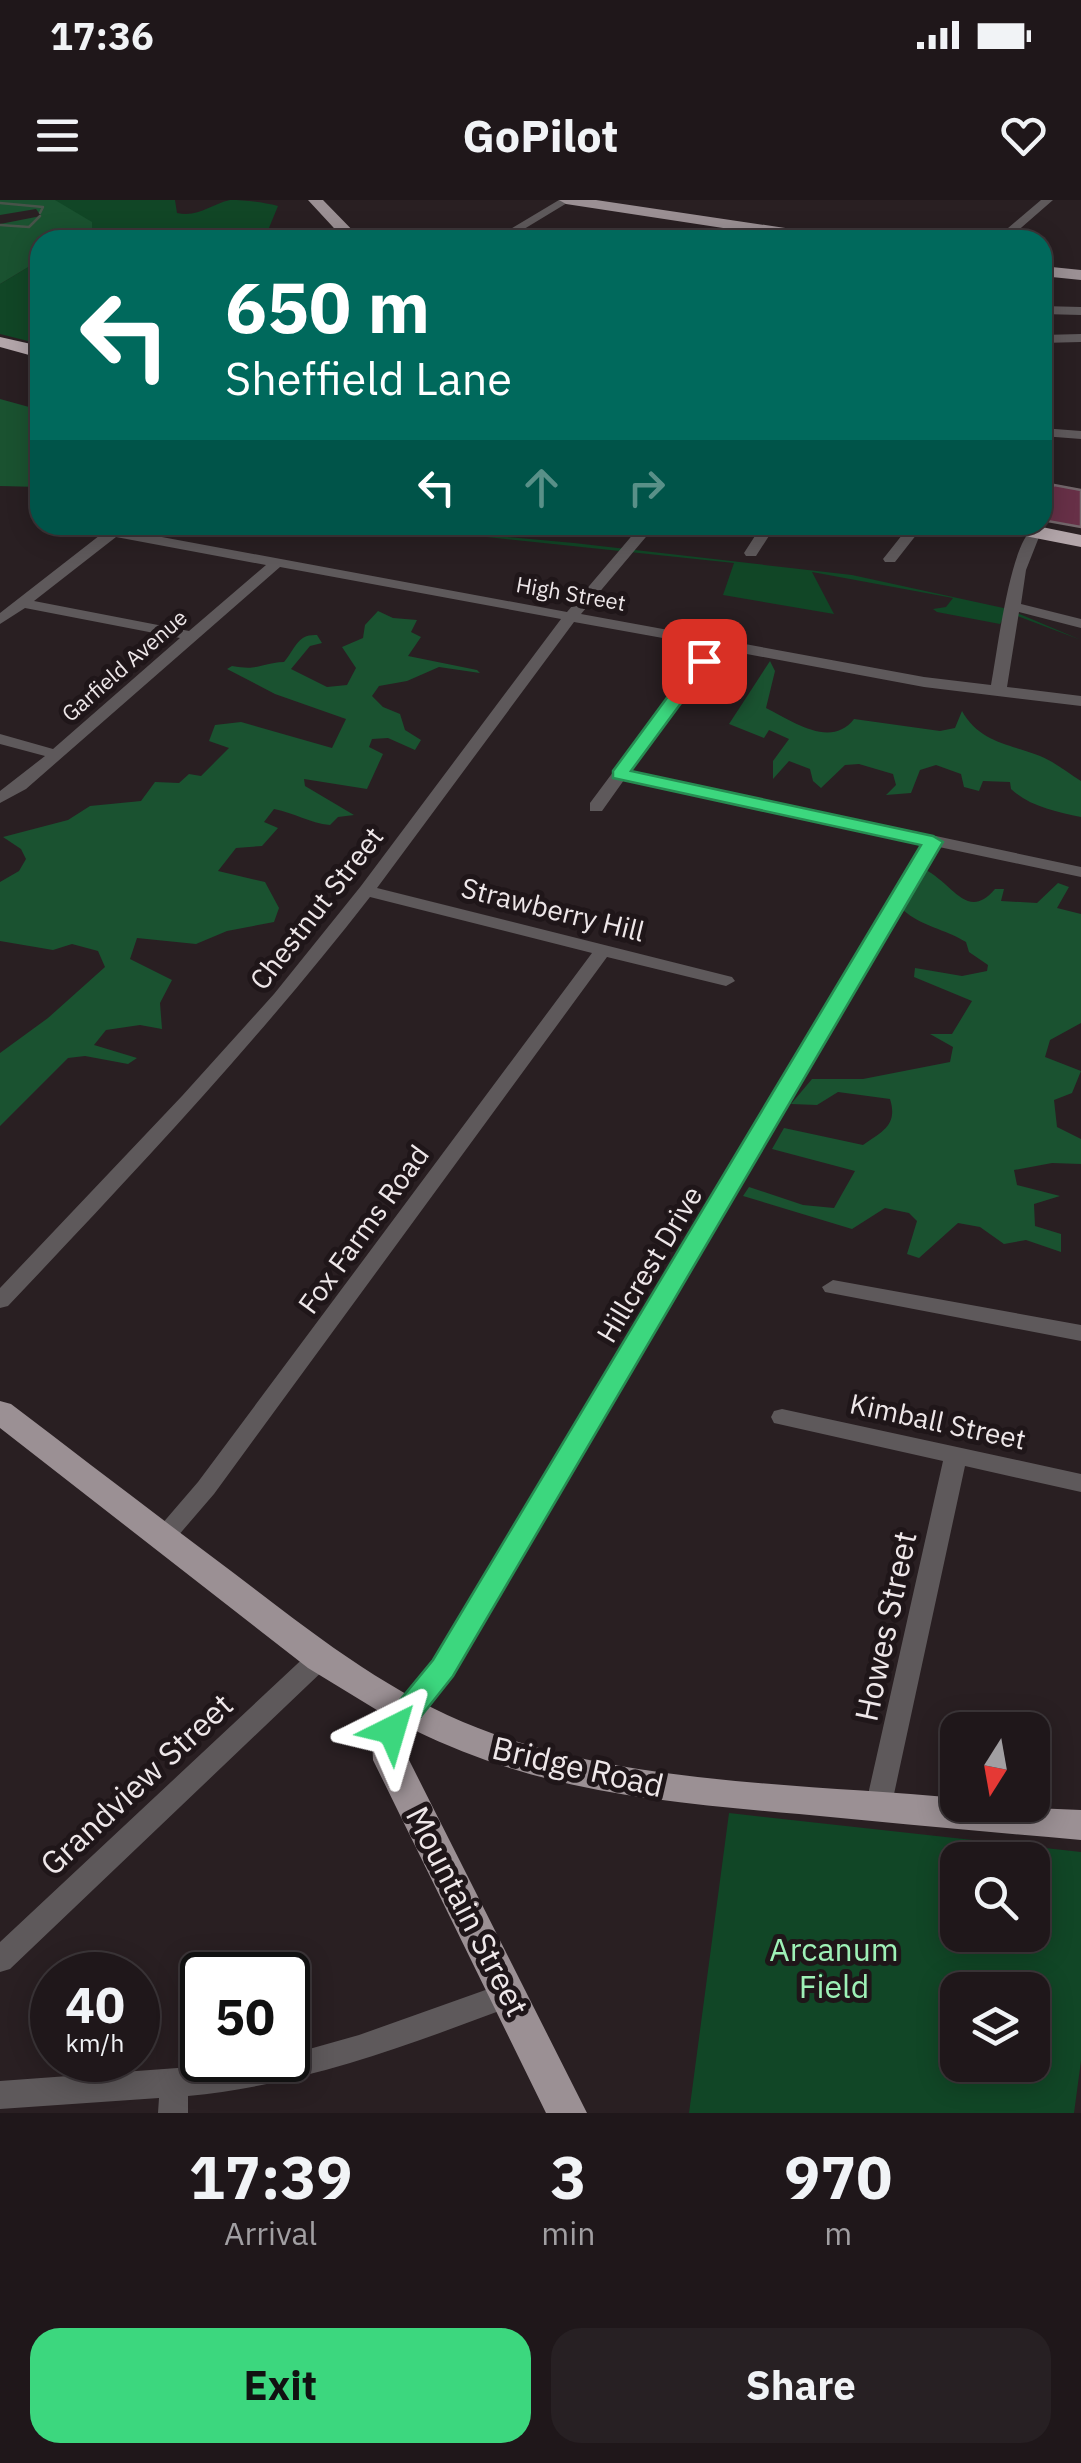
<!DOCTYPE html>
<html lang="en">
<head>
<meta charset="utf-8">
<style>
  :root { --surface:#1f171a; --page:#272023; --text:#f1f3f6; --muted:#a19fa2; --line:#3c3639; --accent:#3cd77e }
  body { margin:0; font-family:"IBM Plex Sans",sans-serif; background:var(--page); color:var(--text); height:100vh; display:flex; flex-direction:column; font-size:38px; white-space:nowrap }
  * { box-sizing:border-box; margin:0 }
  p { font-size:32px; color:var(--muted) }
  .icon { flex:none; width:55px; height:55px; fill:none; stroke:currentColor; stroke-width:2; stroke-linecap:round; stroke-linejoin:round }
  .map { position:relative; height:1913px; overflow:hidden }
  .sheet { display:flex; flex-direction:column; background:var(--surface); flex:1 }
  .sheet>* { flex:none }
  .hud { position:absolute; left:30px; top:30px; width:1022px; height:305px; border-radius:30px; box-shadow:0 5px 25px #0003,0 0 0 2px var(--line); background:#00695c; color:#fff; overflow:hidden }
  .needle { width:65px; rotate:191deg }
  .buttons { position:absolute; left:940px; top:1512px; display:grid; gap:20px }
  .buttons a { display:grid; place-items:center; width:110px; height:110px; border-radius:20px; background:var(--surface); box-shadow:0 5px 25px #0003,0 0 0 2px var(--line); font-size:50px }
  .speed { position:absolute; left:30px; top:1752px; display:flex; gap:20px; font-size:50px; font-weight:700; text-align:center }
  .speed>* { display:grid; place-content:center; width:130px; height:130px; border-radius:50%; background:var(--surface); box-shadow:0 5px 25px #0003,0 0 0 2px var(--line); line-height:1 }
  .speed small { font-size:25px; font-weight:400 }
  .speed .limit { border:5px solid #111; border-radius:15px; background:#fff; color:#111 }
  .pin { position:absolute; display:grid; place-items:center; width:85px; height:85px; color:#fff; margin:-42px; border-radius:20px; box-shadow:0 5px 15px #0006 }
  .me { position:absolute; width:110px; margin:-55px; rotate:40deg; stroke-linejoin:round; filter:drop-shadow(0 0 8px #0008) }
  .turn { display:flex; align-items:center; gap:35px; height:210px; padding:0 30px; font-size:45px }
  .turn .icon { width:130px; height:130px; stroke-width:2.5 }
  .turn b { display:block; font-size:70px; line-height:85px }
  .lanes { display:flex; align-items:center; height:95px; padding:0 30px; background:#0003; justify-content:center; gap:50px; direction:ltr }
  .lanes .off { opacity:.35 }
  .eta { display:flex; justify-content:space-evenly; align-items:center; height:170px; text-align:center }
  .eta b { font-size:60px; font-weight:700; line-height:70px }
  .button { display:flex; gap:20px; margin-top:auto; padding:20px 30px }
  .button a { flex:1; height:115px; border-radius:30px; background:var(--accent); color:#111; font-size:40px; font-weight:700; line-height:115px; text-align:center }
  .button a+a { background:var(--page); color:var(--text) }
  .status { display:flex; justify-content:space-between; align-items:center; height:70px; padding:0 50px; background:var(--surface); direction:ltr }
  .status svg { height:28px; fill:currentColor }
  header { display:flex; justify-content:space-between; align-items:center; height:130px; padding:0 30px; background:var(--surface); font-size:45px; font-weight:700 }
  .map>svg:first-child { display:block }
  .green { fill:#114626; fill-rule:evenodd }
  .forest { fill:#1a5230 }
  .lines { fill:none; stroke-linecap:round; stroke-linejoin:round }
  .stream { stroke:#475349; stroke-width:2.5 }
  .building { fill:#673047; stroke:#73676b; stroke-width:2.5 }
  .minor { fill:#5e595b; fill-rule:evenodd }
  .major { fill:#9b9094; fill-rule:evenodd }
  .highway { fill:#b3a6aa; fill-rule:evenodd }
  .route { fill:#3cd77e; stroke:#278c52; stroke-width:2.5 }
  .labels { text-anchor:middle; dominant-baseline:central; stroke-width:10; stroke-linejoin:round; paint-order:stroke }
  .far-street-label { font-size:22px; fill:#eee7e9; stroke:#1f1619 }
  .street-label { font-size:28px; fill:#eee7e9; stroke:#1f1619 }
  .near-street-label { font-size:32px; fill:#eee7e9; stroke:#1f1619 }
  .near-park-label { font-size:32px; fill:#9ef1b7; stroke:#1f1619 }
</style>
</head>
<body>
<div class="status"><b>17:36</b><svg viewBox="0 0 49 12"><path d="M0 12V9h3v3zM5 12V6h3v6zM10 12V3h3v9zM15 12V0h3v12zM26 1h20v11H26zM47 4h2v5h-2z"/></svg></div>
<header><svg class="icon" aria-label="menu" viewBox="0 0 24 24"><path d="M4 6h16M4 12h16M4 18h16"/></svg>GoPilot<svg class="icon" aria-label="heart" viewBox="0 0 24 24"><path d="M12 20l-8-8c-3-5 5-10 8-4 3-6 11-1 8 4z"/></svg></header>
<div class="map">
<svg width="1081" height="1913" viewBox="0 0 1081 1913">
  <rect width="100%" height="100%" fill="#291f22"/>
  <path class="green" d="M55,0h120l2,13c21,5 34,-9 53,-13 16,0 33,2 48,6l-14,34h-203z
    M40,60v84l-40,-10v-50z
    M373,325l201,18 278,32 156,34 73,31 -74,-28 -7,12 -63,-12 -4,-3 13,-2 7,-9 -141,-26 22,42 -111,-19 11,-32z
    M729,1613l352,39v209l-7,52h-385zM958,1660h74v75h-74zM958,1790h74v75h-74z"/>
  <path class="forest" d="M0,0h55l37,22v10l-30,3 -1,5h-21v20l-40,24v-60l41,-8 -5,-7 -36,6z
    M0,199l40,11v12l-4,1 4,5v59l-40,-1z
    M378,411l15,7 24,2 -6,12 10,5 -13,19 69,14 3,3 -41,-6 -32,14 -28,5 -7,10 11,11 17,7 5,16 16,10 -6,10 -27,-12 -16,1 -3,8 14,7 -16,35 -63,-10 1,7 49,29 -16,2 -8,8c-21,-2 -35,-12 -56,-16l-10,13 14,6 -16,18 -26,2 -18,23 47,11 14,26 -5,14 -47,9 -31,13 -59,-6 -7,21 42,21 -12,23 2,26 -22,-4 -34,5 -12,15 43,13 -9,6 -43,-8 -17,2 -68,68v-73l48,-35 57,-51 -7,-16 -26,-7 -19,6 -53,-9v-59l19,-11 7,-12 -5,-10 -18,-12 65,-17 22,-14 51,-5 14,-19 24,1 10,-9 12,2 28,-28 -20,-7 6,-16 26,-3 91,26 14,-29 -71,-25 -48,-25 5,-3c28,5 28,-3 52,-4 12,-14 13,-28 33,-27l5,8 -12,3 -19,23 36,18 20,-2 9,-17 -14,-21 21,-9 2,-13z
    M770,461l5,10 -9,37c26,13 65,41 88,11l86,12 15,-3 7,-17c17,31 47,33 78,45 15,6 28,17 41,25v36c-25,-5 -52,-11 -70,-28l-1,-7 -27,-1 -4,10 -15,-4 -3,-13 -25,-9 -16,5 -9,23 -25,2 10,-10 -3,-11 -34,-10 -14,1 -24,23 -8,-7 -3,-12 -21,-8 -16,18v-18l16,-22 -20,-9 -5,8 -35,-14z
    M924,669c29,14 43,53 71,20h9l-3,12 36,2 21,-20 11,4 -12,21 24,6v109l-31,17 -5,17 36,14 -9,22 -18,7 3,27 24,12v25l-29,-1 -38,7 3,15 43,11 -26,8 1,22 26,8v18l-35,-12 -22,4 -24,-17 -22,-4 -39,35 -12,-4 10,-33 -8,-8 -24,-5 -33,21 -109,-33 6,-9 54,18 31,3 21,-37 -83,-22 12,-21 79,17c20,-14 35,-20 27,-46l-52,-7 -21,13 -26,-1 21,-25h51l87,-17 3,-15 -23,-13h22l20,-33 -58,-24 1,-9 47,8 25,-5 1,-6 -19,-13 -3,-10c-21,-13 -45,-16 -63,-32z"/>
  <g class="lines">
    <path class="stream" d="M0,3l43,4 -3,6
      M0,25l29,2 11,-11"/>
  </g>
  <path class="building" d="M1054,285l27,5v37l-39,-7v-19z"/>
  <g class="lines">
    <path class="minor" d="M559,0h13l-66,40h-14z
      M1041,0h12l-46,40h-13z
      M1042,106l39,1v8l-39,-1z
      M1081,134v8l-39,1v-8z
      M1042,228l39,3v8l-39,-3z
      M113,325h16l-5,5 443,82 74,-87h15l-75,89 343,63 67,8c6,-30 19,-144 43,-157l7,4 -15,38 -5,34 60,15v9l-62,-16 -12,75 74,9v10l-157,-19 -204,-38 -89,122 450,96v10l-142,-30 -487,828c-13,16 -29,52 -52,44l-4,-7 4,-7 34,-44 490,-817 -300,-64 -22,31h-12v-8l117,-157 -133,-24 -197,266 355,89 3,4 -9,5 -119,-29 -393,537 -43,50 -8,3 -8,-3 -4,-6 4,-6 43,-50 394,-529 -222,-56c-112,144 -237,277 -362,409l-8,2v-20l182,-192 92,-102 87,-108 200,-267 -281,-52 -254,222 -26,14v-12l45,-35 -45,-12v-10l53,15 127,-111 -155,-30 -25,16v-11zM116,337l150,28 -77,66 -155,-30z
      M762,325h14l-20,31h-10l-2,-3z
      M910,325h14l-29,37h-10l-2,-3z
      M833,1080l248,45v16l-256,-49 -3,-5z
      M782,1209l299,65v18l-116,-26 -74,342 -4,8 -9,3 -9,-3 -4,-8 78,-347 -169,-38 -3,-6 3,-6z
      M320,1448l9,3 3,7 -3,7 -319,304 -10,3v-30l311,-291z
      M511,1781l10,4 4,9 -4,9c-110,41 -216,82 -333,93v17h-30l1,-15 -159,11v-28l288,-21v-5l71,-20z"/>
    <path class="major" d="M308,0h15l39,40h-17z
      M559,0h37l236,35 8,5h-39l-235,-36z
      M1042,66l39,4v10l-39,-4z
      M0,1201l11,3c75,57 149,114 224,170 76,58 152,119 243,154 143,56 326,56 480,70v7l123,5v30c-94,-8 -188,-17 -282,-26 -137,-12 -258,-22 -385,-84l-7,9 2,21 178,353h-41l-173,-353 -1,-21 13,-24 -77,-47 -308,-240z"/>
    <path class="highway" d="M0,137l40,9v12l-40,-11z
      M990,325h42l49,10v12l-81,-16z"/>
  </g>
  <path class="route" d="M704,456l8,5 -81,110 302,65 10,6 -490,834 -50,63 -11,3 -10,-3 -4,-9 4,-8 51,-62 488,-815 -308,-67v-7l84,-114z"/>
  <g class="labels">
    <g class="far-street-label">
      <text transform="translate(571 393) rotate(10)">High Street</text>
      <text transform="translate(124 465) rotate(-41)">Garfield Avenue</text>
    </g>
    <g class="street-label">
      <text transform="translate(316 708) rotate(-52)">Chestnut Street</text>
      <text transform="translate(553 709) rotate(14)">Strawberry Hill</text>
      <text transform="translate(363 1029) rotate(-54)">Fox Farms Road</text>
      <text transform="translate(649 1064) rotate(-59)">Hillcrest Drive</text>
      <text transform="translate(938 1221) rotate(12)">Kimball Street</text>
    </g>
    <g class="near-street-label">
      <text transform="translate(885 1426) rotate(-78)">Howes Street</text>
      <text transform="translate(578 1566) rotate(13)">Bridge Road</text>
      <text transform="translate(136 1584) rotate(-43)">Grandview Street</text>
      <text transform="translate(468 1711) rotate(63)">Mountain Street</text>
    </g>
    <g class="near-park-label">
      <text x="834" y="1749">Arcanum<tspan x="834" dy="37">Field</tspan></text>
    </g>
  </g>
</svg>
<div class="buttons">
<a><svg class="needle" viewBox="-14 -14 28 28"><path d="M0-13l5 13h-10z" fill="#e53935"/><path d="M0 13l5-13h-10z" fill="#a19fa2"/></svg></a>
<a><svg class="icon" aria-label="search" viewBox="0 0 24 24"><circle cx="10" cy="10" r="6"/><path d="M15 15l6 6"/></svg></a>
<a><svg class="icon" aria-label="layers" viewBox="0 0 24 24"><path d="M12 4l9 5-9 5-9-5zM3 14l9 5 9-5"/></svg></a>
</div>
<div class="speed"><div>40<small>km/h</small></div><div class="limit">50</div></div>
<div class="pin" style="left:704px;top:461px;background:#d93025"><svg class="icon" aria-label="arrive" viewBox="0 0 24 24"><path d="M6 21V4h12l-3 4 3 4H6"/></svg></div>
<svg class="me" style="left:392px;top:1530px" viewBox="-20 -20 40 40"><path d="M0-17L14 15 0 8-14 15z" fill="#3cd77e" stroke="#fff" stroke-width="4"/></svg>
<div class="hud">
<div class="turn"><svg class="icon" aria-label="left" viewBox="0 0 24 24"><path d="M17 20v-9H6M10 6l-5 5 5 5"/></svg><div><b>650 m</b>Sheffield Lane</div></div>
<div class="lanes"><svg class="icon" aria-label="left" viewBox="0 0 24 24"><path d="M17 20v-9H6M10 6l-5 5 5 5"/></svg><svg class="icon off" aria-label="ahead" viewBox="0 0 24 24"><path d="M12 20V5M6 11l6-6 6 6"/></svg><svg class="icon off" aria-label="right" viewBox="0 0 24 24"><path d="M7 20v-9h11M14 6l5 5-5 5"/></svg></div>
</div>
</div>
<section class="sheet">
<div class="eta">
<div><b>17:39</b><p>Arrival</p></div>
<div><b>3</b><p>min</p></div>
<div><b>970</b><p>m</p></div>
</div>
<div class="button"><a>Exit</a><a>Share</a></div>
</section>
</body>
</html>
